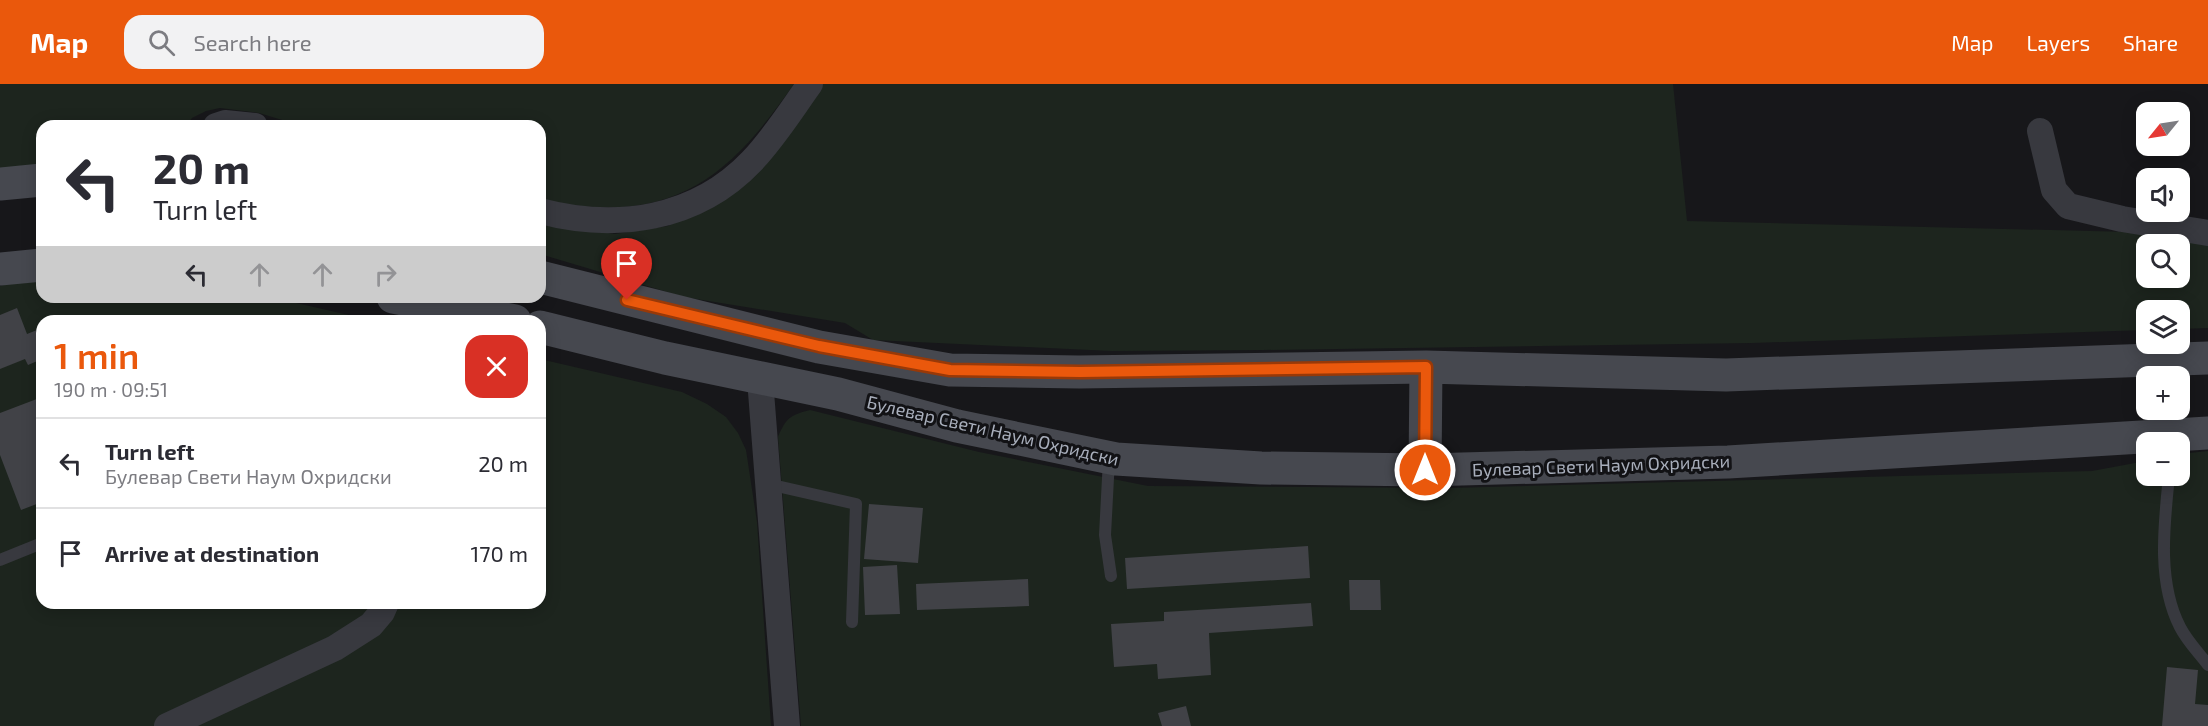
<!DOCTYPE html>
<html lang="en">
<head>
<meta charset="utf-8">
<style>
  :root { --surface:#fff; --page:#f2f2f3; --text:#2b2b33; --muted:#7c7c81; --line:#e1e1e2; --accent:#ea580c }
  body { margin:0; font-family:"Exo 2",sans-serif; background:var(--page); color:var(--text); height:100vh; display:flex; flex-direction:column; font-size:22px; white-space:nowrap }
  * { box-sizing:border-box; margin:0 }
  p { font-size:20px; color:var(--muted) }
  .icon { flex:none; width:33px; height:33px; fill:none; stroke:currentColor; stroke-width:2; stroke-linecap:round; stroke-linejoin:round }
  .map { position:relative; flex:1; overflow:hidden }
  .drawer { position:absolute; left:36px; top:231px; width:510px; height:294px; display:flex; flex-direction:column; background:var(--surface); border-radius:18px; box-shadow:0 3px 15px #0003 }
  .drawer>* { flex:none }
  .banner { position:absolute; left:36px; top:36px; width:510px; height:183px; border-radius:18px; box-shadow:0 3px 15px #0003; background:#fff; color:var(--text); overflow:hidden }
  .needle { width:39px; rotate:240deg }
  .tools { position:absolute; left:2136px; top:18px; display:grid; gap:12px }
  .tools a { display:grid; place-items:center; width:54px; height:54px; border-radius:12px; background:var(--surface); box-shadow:0 3px 15px #0003; font-size:30px }
  .pin { position:absolute; display:grid; place-items:center; width:51px; height:51px; color:#fff; margin:-62px -26px; border-radius:50% 50% 50% 0; rotate:-45deg; box-shadow:0 0 6px #0007 }
  .pin .icon { rotate:45deg }
  .me { position:absolute; width:66px; margin:-33px; rotate:0deg; stroke-linejoin:round; filter:drop-shadow(0 0 4px #0008) }
  .turn { display:flex; align-items:center; gap:21px; height:126px; padding:0 18px; font-size:27px }
  .turn .icon { width:78px; height:78px; stroke-width:2.5 }
  .turn b { display:block; font-size:42px; line-height:51px }
  .lanes { display:flex; align-items:center; height:57px; padding:0 18px; background:#0003; justify-content:center; gap:30px; direction:ltr }
  .lanes .off { opacity:.35 }
  .round { display:grid; place-items:center; flex:none; width:63px; height:63px; border-radius:18px; background:var(--page) }
  .summary { display:flex; align-items:center; justify-content:space-between; height:102px; padding:0 18px }
  h1 { font-size:36px; font-weight:600; line-height:45px; color:var(--accent) }
  ul { padding:0; list-style:none }
  li { display:flex; align-items:center; gap:18px; height:90px; padding:0 18px; border-top:2px solid var(--line) }
  li div { flex:1 }
  li b { display:block; font-size:22px }
  li em { font-style:normal }
  header { display:flex; align-items:center; gap:36px; box-sizing:border-box; height:84px; padding:0 30px; background:var(--accent); color:#fff }
  header strong { font-size:28px }
  nav { display:flex; gap:33px; margin-inline-start:auto; font-size:21px }
  .search { width:420px; height:54px; background:var(--page); display:flex; align-items:center; gap:15px; box-sizing:border-box; padding:0 21px; border-radius:18px; color:var(--muted); font-size:22px }
  .map>svg:first-child { display:block }
  .green { fill:#1d251e; fill-rule:evenodd }
  .building { fill:#414247 }
  .lines { fill:none; stroke-linecap:round; stroke-linejoin:round }
  .service { stroke:#38393f; stroke-width:12 }
  .minor { stroke:#38393f; stroke-width:26 }
  .secondary { stroke:#46484f; stroke-width:33 }
  .route-casing { stroke:#983908; stroke-width:15 }
  .route { stroke:#ea580c; stroke-width:10 }
  .labels { text-anchor:middle; dominant-baseline:central; stroke-width:6; stroke-linejoin:round; paint-order:stroke }
  .street-label { font-size:18px; fill:#a8aebb; stroke:#121215 }
</style>
</head>
<body>
<header>
<strong>Map</strong>
<div class="search"><svg class="icon" aria-label="search" viewBox="0 0 24 24"><circle cx="10" cy="10" r="6"/><path d="M15 15l6 6"/></svg>Search here</div>
<nav><a>Map</a><a>Layers</a><a>Share</a></nav>
</header>
<div class="map">
<svg width="2208" height="642" viewBox="0 0 2208 642">
  <rect width="100%" height="100%" fill="#17171a"/>
  <path class="green" d="M0,0h794c-56,80 -108,133 -213,122 -13,-2 -28,-2 -41,-5v-75h-238l-43,-13 -39,-5 -14,3 -14,7 -6,8h-144v47l-42,3z
    M823,0h850l14,137 521,13v94l-28,1v-19h-34v20l-394,13 -489,7 -151,1 -239,-11 -28,-17 -161,-26 -144,-43v-29l75,9 53,-8 60,-29 48,-48zM2146,160h34v34h-34z
    M33,194h9v19h228l105,24h-333v282h498v-244l142,33 25,12 19,13 12,16 8,17 11,72 14,204h-771v-440z
    M810,326l169,42 169,34 301,2 643,-17 54,-10v15h34v-22l28,-3v275h-1407l-23,-289c8,-19 12,-22 32,-27z"/>
  <path class="building" d="M17,224l10,26 15,-6v31l-14,6 -3,-6 -25,10v-54z
    M42,313v105l-21,8 -21,-55v-42z
    M869,420l54,4 -5,55 -54,-4z
    M1308,462l2,32 -183,11 -2,-31z
    M897,481l3,49 -35,1 -2,-48z
    M1028,495l1,27 -112,4 -1,-26z
    M1349,496h31l1,30h-31z
    M1311,519l2,23 -104,7 2,42 -53,4 -1,-15 -43,3 -3,-43 53,-3v-9z
    M2167,583l31,3 -3,34 13,1v21h-46z
    M1186,622l5,20h-29l-4,-13z"/>
  <g class="lines">
    <path class="service" d="M1109,375l-4,76 6,41
      M2169,392c-5,49 -12,106 11,151 7,14 19,26 28,38
      M768,400l88,20 -4,118
      M0,476l42,-17"/>
    <path class="minor" d="M216,42l9,-3 30,3
      M2040,47l14,59 14,16 54,13 86,14
      M540,127c76,20 156,9 212,-50 22,-23 40,-52 58,-77
      M760,295l27,347
      M167,642l168,-78 36,-23 11,-13 4,-9"/>
    <path class="secondary" d="M0,100l42,-4
      M0,185l42,-4
      M540,193l279,70 131,23 129,2 347,-5 300,8 482,-17
      M393,213l122,24
      M540,243l125,31 173,36 119,32 159,33 145,9 164,2 303,-8 480,-29
      M1425,386l1,-103"/>
  </g>
  <g class="lines">
    <defs>
      <path id="route" d="M627,216l192,46 131,24 130,2 346,-5 -1,103"/>
    </defs>
    <use href="#route" class="route-casing"/>
    <use href="#route" class="route"/>
  </g>
  <g class="labels">
    <g class="street-label">
      <text transform="translate(993 346) rotate(13)">Булевар Свети Наум Охридски</text>
      <text transform="translate(1601 381) rotate(-2)">Булевар Свети Наум Охридски</text>
    </g>
  </g>
</svg>
<div class="tools">
<a><svg class="needle" viewBox="-14 -14 28 28"><path d="M0-13l5 13h-10z" fill="#e53935"/><path d="M0 13l5-13h-10z" fill="#7c7c81"/></svg></a>
<a><svg class="icon" aria-label="sound" viewBox="0 0 24 24"><path d="M4 9h4l5-4v14l-5-4H4zM17 9q2 3 0 6"/></svg></a>
<a><svg class="icon" aria-label="search" viewBox="0 0 24 24"><circle cx="10" cy="10" r="6"/><path d="M15 15l6 6"/></svg></a>
<a><svg class="icon" aria-label="layers" viewBox="0 0 24 24"><path d="M12 4l9 5-9 5-9-5zM3 14l9 5 9-5"/></svg></a>
<a>+</a>
<a>−</a>
</div>
<div class="pin" style="left:627px;top:216px;background:#d93025"><svg class="icon" aria-label="arrive" viewBox="0 0 24 24"><path d="M6 21V4h12l-3 4 3 4H6"/></svg></div>
<svg class="me" style="left:1425px;top:386px" viewBox="-20 -20 40 40"><circle r="17" fill="#ea580c" stroke="#fff" stroke-width="3"/><path d="M0-11L8 9 0 5-8 9z" fill="#fff"/></svg>
<div class="banner">
<div class="turn"><svg class="icon" aria-label="left" viewBox="0 0 24 24"><path d="M17 20v-9H6M10 6l-5 5 5 5"/></svg><div><b>20 m</b>Turn left</div></div>
<div class="lanes"><svg class="icon" aria-label="left" viewBox="0 0 24 24"><path d="M17 20v-9H6M10 6l-5 5 5 5"/></svg><svg class="icon off" aria-label="ahead" viewBox="0 0 24 24"><path d="M12 20V5M6 11l6-6 6 6"/></svg><svg class="icon off" aria-label="ahead" viewBox="0 0 24 24"><path d="M12 20V5M6 11l6-6 6 6"/></svg><svg class="icon off" aria-label="right" viewBox="0 0 24 24"><path d="M7 20v-9h11M14 6l5 5-5 5"/></svg></div>
</div>
<section class="drawer">
<div class="summary"><div><h1>1 min</h1><p>190 m · 09:51</p></div><a class="round" style="background:#d93025;color:#fff"><svg class="icon" aria-label="close" viewBox="0 0 24 24"><path d="M6 6l12 12M18 6L6 18"/></svg></a></div>
<ul>
<li><svg class="icon" aria-label="left" viewBox="0 0 24 24"><path d="M17 20v-9H6M10 6l-5 5 5 5"/></svg><div><b>Turn left</b><p>Булевар Свети Наум Охридски</p></div><em>20 m</em></li>
<li><svg class="icon" aria-label="arrive" viewBox="0 0 24 24"><path d="M6 21V4h12l-3 4 3 4H6"/></svg><div><b>Arrive at destination</b></div><em>170 m</em></li>
</ul>
</section>
</div>
</body>
</html>
